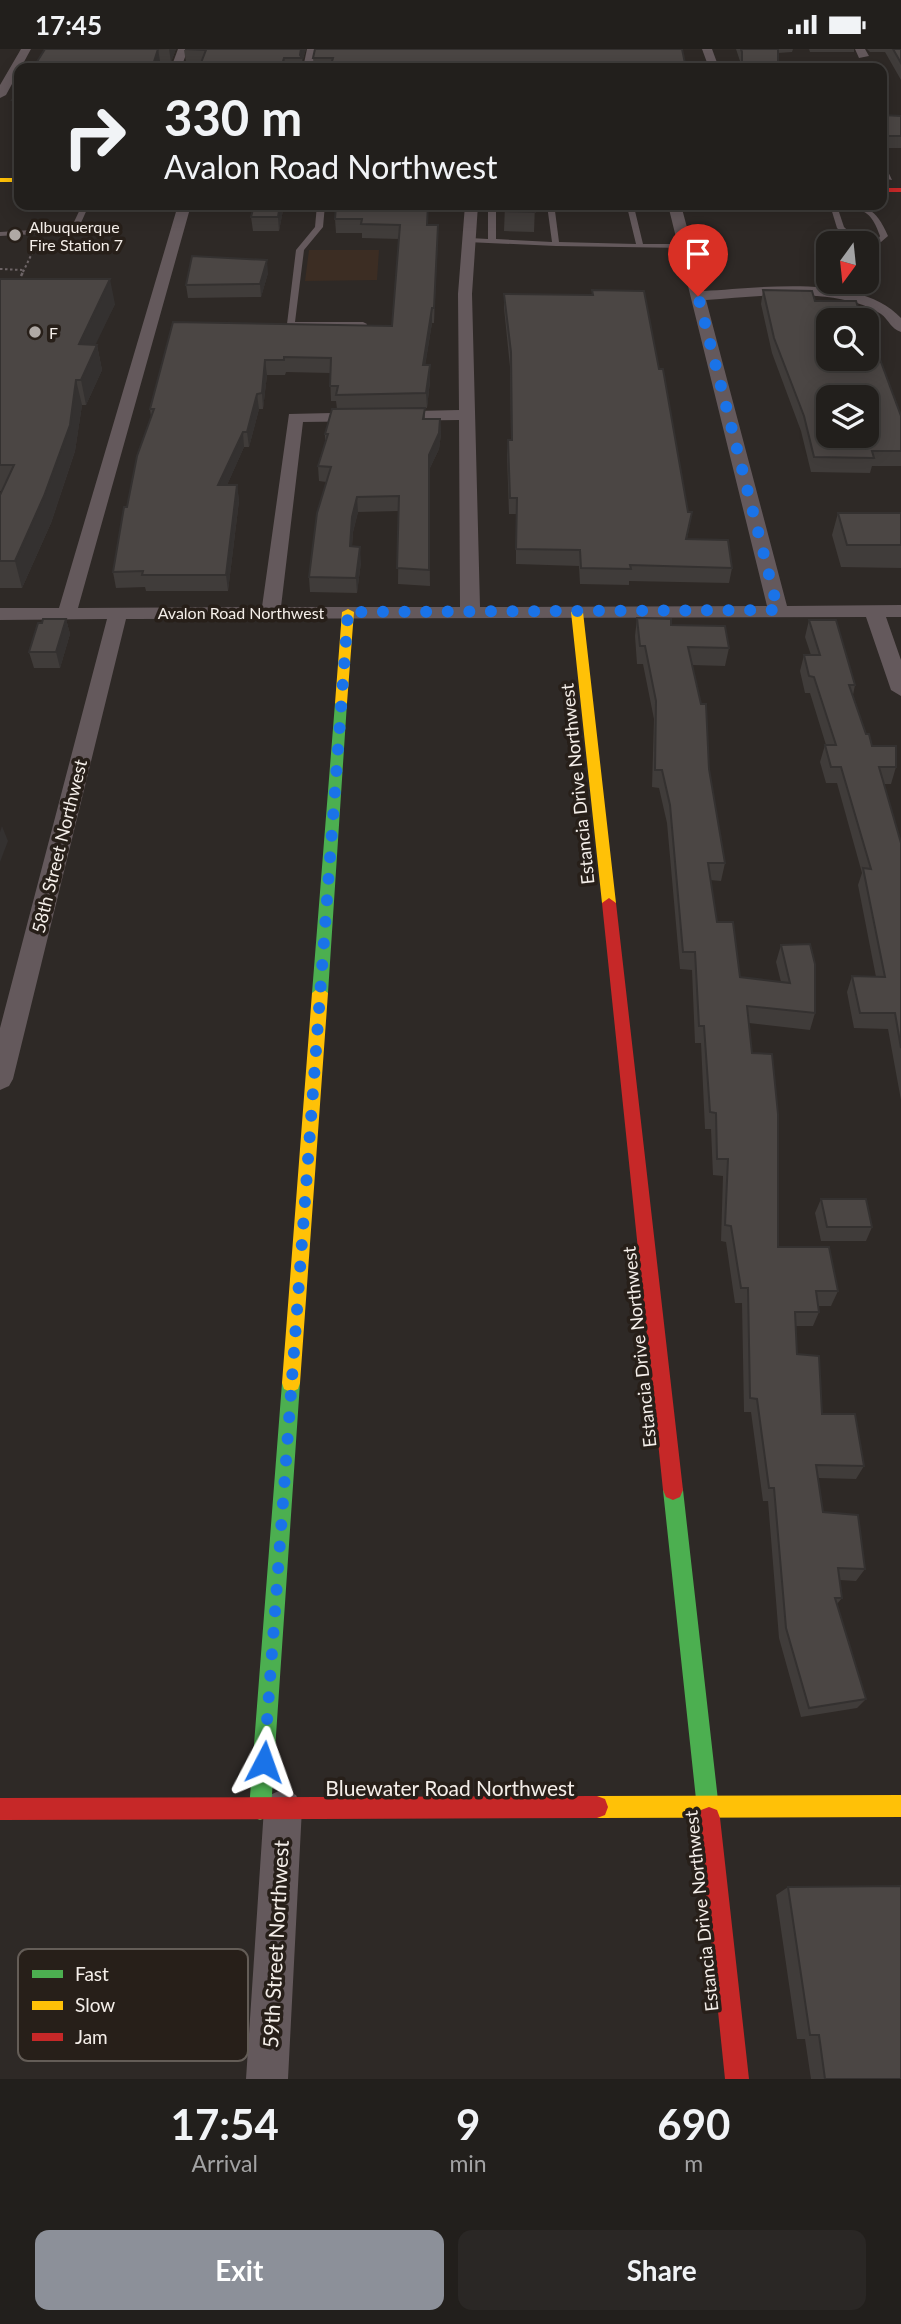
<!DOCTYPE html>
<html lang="en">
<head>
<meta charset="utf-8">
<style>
  :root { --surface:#221f1c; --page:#2a2725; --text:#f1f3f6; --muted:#a2a2a3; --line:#3f3d3b; --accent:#8c9099 }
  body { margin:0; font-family:Lato,sans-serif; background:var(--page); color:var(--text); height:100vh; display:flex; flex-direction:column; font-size:26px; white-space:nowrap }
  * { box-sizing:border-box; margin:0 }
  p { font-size:23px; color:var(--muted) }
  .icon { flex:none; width:38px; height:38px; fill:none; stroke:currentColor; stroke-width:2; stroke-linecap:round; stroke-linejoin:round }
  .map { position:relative; height:2030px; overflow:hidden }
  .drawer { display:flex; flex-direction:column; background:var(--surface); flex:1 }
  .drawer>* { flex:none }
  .top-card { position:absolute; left:14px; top:14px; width:873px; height:147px; border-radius:14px; box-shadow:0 4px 18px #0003,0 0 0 2px var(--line); background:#221f1c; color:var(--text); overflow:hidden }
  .needle { width:46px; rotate:195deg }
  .fabs { position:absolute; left:816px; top:182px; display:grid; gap:14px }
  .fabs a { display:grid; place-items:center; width:63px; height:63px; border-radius:14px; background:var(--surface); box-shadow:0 4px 18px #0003,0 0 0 2px var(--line); font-size:35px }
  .pin { position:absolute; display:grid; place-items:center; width:60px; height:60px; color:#fff; margin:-72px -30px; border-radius:50% 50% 50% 0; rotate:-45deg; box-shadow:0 0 7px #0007 }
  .pin .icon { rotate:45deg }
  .me { position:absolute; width:77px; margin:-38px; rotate:4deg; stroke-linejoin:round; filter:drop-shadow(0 0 5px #0008) }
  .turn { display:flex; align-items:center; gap:24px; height:147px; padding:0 35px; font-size:32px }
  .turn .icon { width:91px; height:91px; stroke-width:2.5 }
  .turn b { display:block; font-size:49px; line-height:60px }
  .eta { display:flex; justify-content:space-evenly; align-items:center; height:119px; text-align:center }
  .eta b { font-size:42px; font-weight:700; line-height:49px }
  .primary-button { display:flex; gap:14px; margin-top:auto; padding:14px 35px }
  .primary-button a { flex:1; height:80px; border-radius:14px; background:var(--accent); color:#fff; font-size:28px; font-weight:700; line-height:80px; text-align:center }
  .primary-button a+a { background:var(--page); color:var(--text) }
  .status { display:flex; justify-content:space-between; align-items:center; height:49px; padding:0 35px; background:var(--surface); direction:ltr }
  .status svg { height:19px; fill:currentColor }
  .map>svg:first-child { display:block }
  .industrial { fill:#3c2d23 }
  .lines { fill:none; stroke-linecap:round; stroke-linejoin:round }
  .path-far1 { stroke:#6d6466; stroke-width:2; stroke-dasharray:2.5 2.5; stroke-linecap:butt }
  .path { stroke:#6d6466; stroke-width:2.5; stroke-dasharray:3.5 3.5; stroke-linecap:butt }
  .lane { fill:#64595c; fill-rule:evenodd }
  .street { fill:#64595c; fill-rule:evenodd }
  .fast { fill:#4caf50; fill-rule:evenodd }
  .slow { fill:#ffc107; fill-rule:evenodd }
  .jam { fill:#c62828; fill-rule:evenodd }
  .wall { fill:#403c3a }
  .shaded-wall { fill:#343130 }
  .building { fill:#4b4644; stroke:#343130; stroke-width:2; fill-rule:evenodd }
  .route { stroke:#1a73e8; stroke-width:12; stroke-dasharray:0 21.6 }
  .poi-dot { fill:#afa9a5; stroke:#271f19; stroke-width:2.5 }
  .labels { text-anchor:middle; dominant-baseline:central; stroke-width:7; stroke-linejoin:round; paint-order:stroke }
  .far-poi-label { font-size:16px; fill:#f4eee9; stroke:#271f19; text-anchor:start }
  .far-street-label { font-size:16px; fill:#f4eee9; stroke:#271f19 }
  .street-label { font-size:18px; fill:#f4eee9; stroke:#271f19 }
  .near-street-label { font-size:21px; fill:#f4eee9; stroke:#271f19 }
  .key { fill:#271f19; stroke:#645d57; stroke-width:2 }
  .key-label { font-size:19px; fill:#f4eee9 }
</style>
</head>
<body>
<div class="status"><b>17:45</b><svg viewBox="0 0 49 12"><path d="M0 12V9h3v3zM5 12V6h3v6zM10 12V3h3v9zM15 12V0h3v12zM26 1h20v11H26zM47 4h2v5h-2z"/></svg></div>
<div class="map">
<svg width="901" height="2030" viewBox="0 0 901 2030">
  <rect width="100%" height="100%" fill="#2e2926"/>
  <path class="industrial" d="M309,201h70l-2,30 -72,1z"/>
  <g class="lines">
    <path class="path-far1" d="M0,220l23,1
      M23,223l12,-25"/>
    <path class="path" d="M21,227l3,-6"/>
    <path class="lane" d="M882,114l3,2 7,15 -5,-1 -5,-8z
      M82,156h7l-9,20 -10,7 -70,4v-4l65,-4 9,-6z
      M317,156h8l-2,22 -19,23 -9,72h68l4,2 -1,2h-75l-4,-2 9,-74 19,-23z
      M488,156h8v34l56,3 -5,-37h6l1,2h40v-2h6l1,2h75l3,4h-44l8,33h42l4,2 -4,2 -129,-2 -89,-4v-4h3l18,1zM555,162h73l8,33 -77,-2z
      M830,156c32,0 44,-2 58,31l-7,6 -29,1 -15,-15zM838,160c26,-1 33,2 42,27l-1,2 -22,1 -13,-12z"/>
    <path class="street" d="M21,0h10l-25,46 -6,3v-13z
      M178,0h10l-7,19h-10z
      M307,0h10l-3,19h-11z
      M702,0h10l7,19h-10z
      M855,0h10l4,7 -10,2z
      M178,156h13l-113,403 184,-1 27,-193 170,-4 -1,-116 7,-89h13l-6,89 8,313 287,-1 -99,-401h13l23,86c57,-3 155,-18 197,27v14c-10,-3 -12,-12 -20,-18 -6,-4 -17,-9 -24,-11 -48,-14 -102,-6 -151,-3l81,306 114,-1v12h-15l15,43v36l-10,-6 -25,-73 -740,2 -113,460 -4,7 -9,4v-62l107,-409 -107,1v-12h59zM459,371l1,187h-179l22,-185z
      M283,1740l13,6 6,13 -14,271h-42l18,-271 6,-13z"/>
    <path class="fast" d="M341,650l6,4 -19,290 -8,6 -8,-6 23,-290z
      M291,1325l7,3 2,6 -29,426 -3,8 -8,3 -8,-3 -3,-8 33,-426 2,-6z
      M673,1431l7,3 3,7 37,328 -3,8 -8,3 -8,-3 -3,-8 -35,-328 3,-7z"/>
    <path class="slow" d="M0,129h19v4h-19z
      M348,560l6,3 -7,91 -6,4 -6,-4 7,-91z
      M577,560l6,3 33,291 -7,5 -7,-5 -31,-291z
      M320,938l8,6 -28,390 -2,6 -7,3 -7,-3 -2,-6 30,-390z
      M901,1746v22l-304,1 -8,-3 -3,-8 3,-8 8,-3z"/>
    <path class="jam" d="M882,139h19v4h-19z
      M609,849l7,5 67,587 -3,7 -7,3 -7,-3 -3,-7 -61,-587z
      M597,1747l8,3 3,8 -3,8 -8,3 -597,2v-22z
      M709,1758l8,3 3,8 29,261h-24l-27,-261 3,-8z"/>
  </g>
  <path class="wall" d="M176,0l-5,13 -127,-10z
    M306,0l-4,13v6h-103l2,-5 -15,-1 -2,-12z
    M736,0h57l-1,3 -14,1v15h-37v-4z
    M809,0h45v3h-44z
    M867,0h34v31l-16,-28h-15z
    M313,9l373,10h-372z
    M19,40v24h-5l-2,-13z
    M882,66l19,1v32h-19z
    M284,156l-5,26h-26l-2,-14z
    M336,156l92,20h10l-4,98h-2l-7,42h5v16l-3,27h-2v11h15l1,15 -2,15 -10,21 1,116 -32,-2 1,-73 -41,1 -5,20 -1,14 9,16 -4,31 -47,-1 -1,-15 17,-95 -7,-1 -1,-15 7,-24v-8l12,-25 -1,-8h-5l-1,-28 -44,-1 -1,3h-18l-4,34h-4l-10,38h-5l-17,38h10l2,16 -11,90h-82l-1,-4 -29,1 -3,-16 14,-65 24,-90 -1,-8 23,-87 219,4 7,-87 -37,-1v-5h-26l-1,-14z
    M505,156h30l-1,27 -30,-1z
    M268,224l-7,24 -73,1 -2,-13z
    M0,230l115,25 -20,40 2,1 5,25 -16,35h-4l-7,46 -24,72 -29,65h-22v-93l2,-4h-2z
    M592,241l67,79 29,143h4l-5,27 45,29 -3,15 -100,-2v4l-49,-1 -1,-18 -63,-2v-50h-7l-2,-59 1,-15h3l-1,-73 -6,-59v-14l88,1z
    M763,241l52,11 57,53 29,62v50h-29l-2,7 -59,-1 -10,-41 -29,-78 -11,-49z
    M838,464h63v55l-60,-1 -9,-32z
    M637,569l34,7 58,23 -4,18 -33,-1 33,198 -4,18 -11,-1 7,42 23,55 41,5 -5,-20 5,-17 34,68 -5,17 -61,-7 3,30 26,194 60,44 -7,15h-13l1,6 -6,14h-18l2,28 25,60 42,52 -8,13 -38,-1 5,34 42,57 -9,12 -16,-1 2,18 -5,6 29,95 -9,9 -56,9 -22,-79 -11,-137h-5l-12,-89h-7l-2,-109h-7l-9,-61 -5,-1 2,-65 -10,-1 -2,-46h-6l-4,-86h-6l-3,-73 -12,-1 -13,-146 -8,-35 -7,-1 2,-68 -11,-55h-6l-2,-28z
    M66,570l4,15 -10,34h-26l-5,-16 13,-29z
    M809,571l46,65 -2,10 13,39 6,12 24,21 -5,17h-7l17,59v257l-13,-71 -34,-1 -7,-36 5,-16 24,1 -18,-92 4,-12 -25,-90h-11l-6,-21 5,-17h1l-16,-52h-5l-5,-22 4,-16h7l-6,-18z
    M821,1150l51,28 -6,14h-45l-6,-28z
    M788,1838l113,192h-90l-6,-40h-8l-21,-144z"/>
  <path class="shaded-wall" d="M158,0l2,12 -2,7h-6z
    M169,0h7l-5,13z
    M301,0h5l-4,13v-4l-2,-3z
    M284,9l1,10h-4z
    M280,156h4l-5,26 -1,-14z
    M438,176v14l-4,84v-15z
    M267,211l1,13 -7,24 -1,-13z
    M110,230l5,25 -31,65 -5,-25z
    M432,259v15l-9,57v-15z
    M97,296l5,25 -16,35 -5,-25z
    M265,311l2,15 -4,34 -1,-16z
    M430,316v16l-3,27 -1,-15z
    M76,331l6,25 -7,46 -24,72 -29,65 -7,-27z
    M257,345l2,15 -10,38 -2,-15z
    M440,370l1,15 -2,15 -10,21 1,116 -1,-131z
    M243,383l1,15 -24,54 -2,-16z
    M237,436l2,16 -11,90 -2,-16z
    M357,448l1,15 -5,20 -2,30 -1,-16 2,-29z
    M360,498l1,15 -4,31 -1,-15z
    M66,570l4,15 -10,34 -4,-16z
    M2,777l6,15 -8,21v-30z"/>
  <path class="building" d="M45,0h113l-6,19h-119z
    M185,0h116l-1,6 2,3h-18l-3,10h-82l7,-18z
    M315,0h367l4,19h-356l3,-10h-20z
    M741,0h37v19h-36v-16z
    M893,0h8v14z
    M19,40v11h-7z
    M882,66l19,1v20h-19z
    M254,156h26l-2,12h-27z
    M336,156h92l-1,20h11l-4,83h-2l-9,57h7l-4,28 -90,2 2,-9h-8l1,-28 -47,-1v3h-19l-3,33 -5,1 -10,38h-4l-25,53h19l-11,90h-84l1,-4 -30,1 11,-65h3l10,-51 17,-47h-4l23,-87 219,4 8,-101 -39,-1 1,-5h-27z
    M505,156h30v7l-31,-1z
    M192,207l75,4 -7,24 -74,1z
    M0,230h110l-31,65 18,1 -16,35h-5l-6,45 -26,71 -29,65h-15v-66l14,-30h-14z
    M592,241l52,1 15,78h4l25,143h4l-6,27 42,1 4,28 -102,-3 1,4 -50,-1 -1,-18 -64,-1 1,-51h-7l-2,-58h4l-1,-88 -7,-58 89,1z
    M763,241l49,1 3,10h41l6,19h-34v39h38v-24l6,19h6l23,62v35h-29l2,7 -60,-1 -10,-41 -30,-78zM828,348h38v39h-38z
    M425,359l-2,11h17l-1,14 -10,22v115l-32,-2 2,-72 -42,1 -5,20 -2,29 10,1 -4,31 -47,-1 8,-64 14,-46 -13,-1 10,-32h-3l7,-25z
    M838,464h63v32h-54z
    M637,569l34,1v6l54,1 4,22 -41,-1 13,57h5l3,65 16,94h-17l9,59h16l7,55 50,6 -9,-38 29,-1 5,20v49l-68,-7 5,47 20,1 6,60v133h51l9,44h-22l3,21h-24l2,42 22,2 3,58h33l9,52 -48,-1 7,47 35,3 7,54 -27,-1 4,30h-7l31,101 -57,9 -23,-80 -12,-140h-5l-12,-89 -7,-1 -2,-110h-7l-10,-62 -6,-1 3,-66h-11l-1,-46 -6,-1 -6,-86h-5l-4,-74h-12l-13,-147 -8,-35h-7l1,-69 -11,-55h-5z
    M43,570h23l-10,33h-27l9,-29h4z
    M809,571h27l19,65h-6l17,49h3l3,12h24v21h-17l22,76v205l-6,-35h-35l-8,-37 33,1 -22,-109 8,1 -30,-102h-10l-6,-22h11l-22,-68 -5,-1 -5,-21h16z
    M821,1150h45l6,28h-45z
    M901,1837v193h-76l-6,-44h-9l-22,-148z"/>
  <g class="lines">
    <path class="route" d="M264,1713l84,-1150 430,-2 -80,-314"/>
  </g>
  <g class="poi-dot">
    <circle cx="15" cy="186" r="7"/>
    <circle cx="35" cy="283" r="7"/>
  </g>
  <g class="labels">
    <g class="far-poi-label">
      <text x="29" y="177">Albuquerque<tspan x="29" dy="18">Fire Station 7</tspan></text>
      <text x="49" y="283">F</text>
    </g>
    <g class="far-street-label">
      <text x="241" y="563">Avalon Road Northwest</text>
    </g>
    <g class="street-label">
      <text transform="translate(577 735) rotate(-96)">Estancia Drive Northwest</text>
      <text transform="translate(59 797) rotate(-76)">58th Street Northwest</text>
      <text transform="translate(639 1298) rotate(-96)">Estancia Drive Northwest</text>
      <text transform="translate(701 1862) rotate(-96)">Estancia Drive Northwest</text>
    </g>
    <g class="near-street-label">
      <text x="450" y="1738">Bluewater Road Northwest</text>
      <text transform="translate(275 1895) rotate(-87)">59th Street Northwest</text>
    </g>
  </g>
  <rect x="18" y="1900" width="230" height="112" rx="10" class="key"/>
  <rect x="32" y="1921" width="31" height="8" fill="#4caf50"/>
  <rect x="32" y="1952" width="31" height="9" fill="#ffc107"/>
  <rect x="32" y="1984" width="31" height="8" fill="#c62828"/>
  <g class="key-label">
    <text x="75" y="1932">Fast</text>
    <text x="75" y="1963">Slow</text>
    <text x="75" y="1995">Jam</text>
  </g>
</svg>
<div class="fabs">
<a><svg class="needle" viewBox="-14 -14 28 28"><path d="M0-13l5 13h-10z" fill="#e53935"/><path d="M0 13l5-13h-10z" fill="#a2a2a3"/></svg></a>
<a><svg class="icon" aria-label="search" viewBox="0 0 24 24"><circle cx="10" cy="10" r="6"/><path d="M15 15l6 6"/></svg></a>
<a><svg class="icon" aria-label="layers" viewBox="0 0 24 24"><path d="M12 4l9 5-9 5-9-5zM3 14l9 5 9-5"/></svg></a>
</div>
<div class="pin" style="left:698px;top:247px;background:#d93025"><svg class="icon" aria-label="arrive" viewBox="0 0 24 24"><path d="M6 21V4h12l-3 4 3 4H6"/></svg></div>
<svg class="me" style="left:264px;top:1713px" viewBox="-20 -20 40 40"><path d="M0-17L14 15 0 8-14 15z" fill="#1a73e8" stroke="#fff" stroke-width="4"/></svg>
<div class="top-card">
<div class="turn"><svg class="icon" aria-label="right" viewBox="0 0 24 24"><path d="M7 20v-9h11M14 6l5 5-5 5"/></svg><div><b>330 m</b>Avalon Road Northwest</div></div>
</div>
</div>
<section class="drawer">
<div class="eta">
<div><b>17:54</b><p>Arrival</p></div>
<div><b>9</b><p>min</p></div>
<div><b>690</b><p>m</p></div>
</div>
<div class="primary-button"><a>Exit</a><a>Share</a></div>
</section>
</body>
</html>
